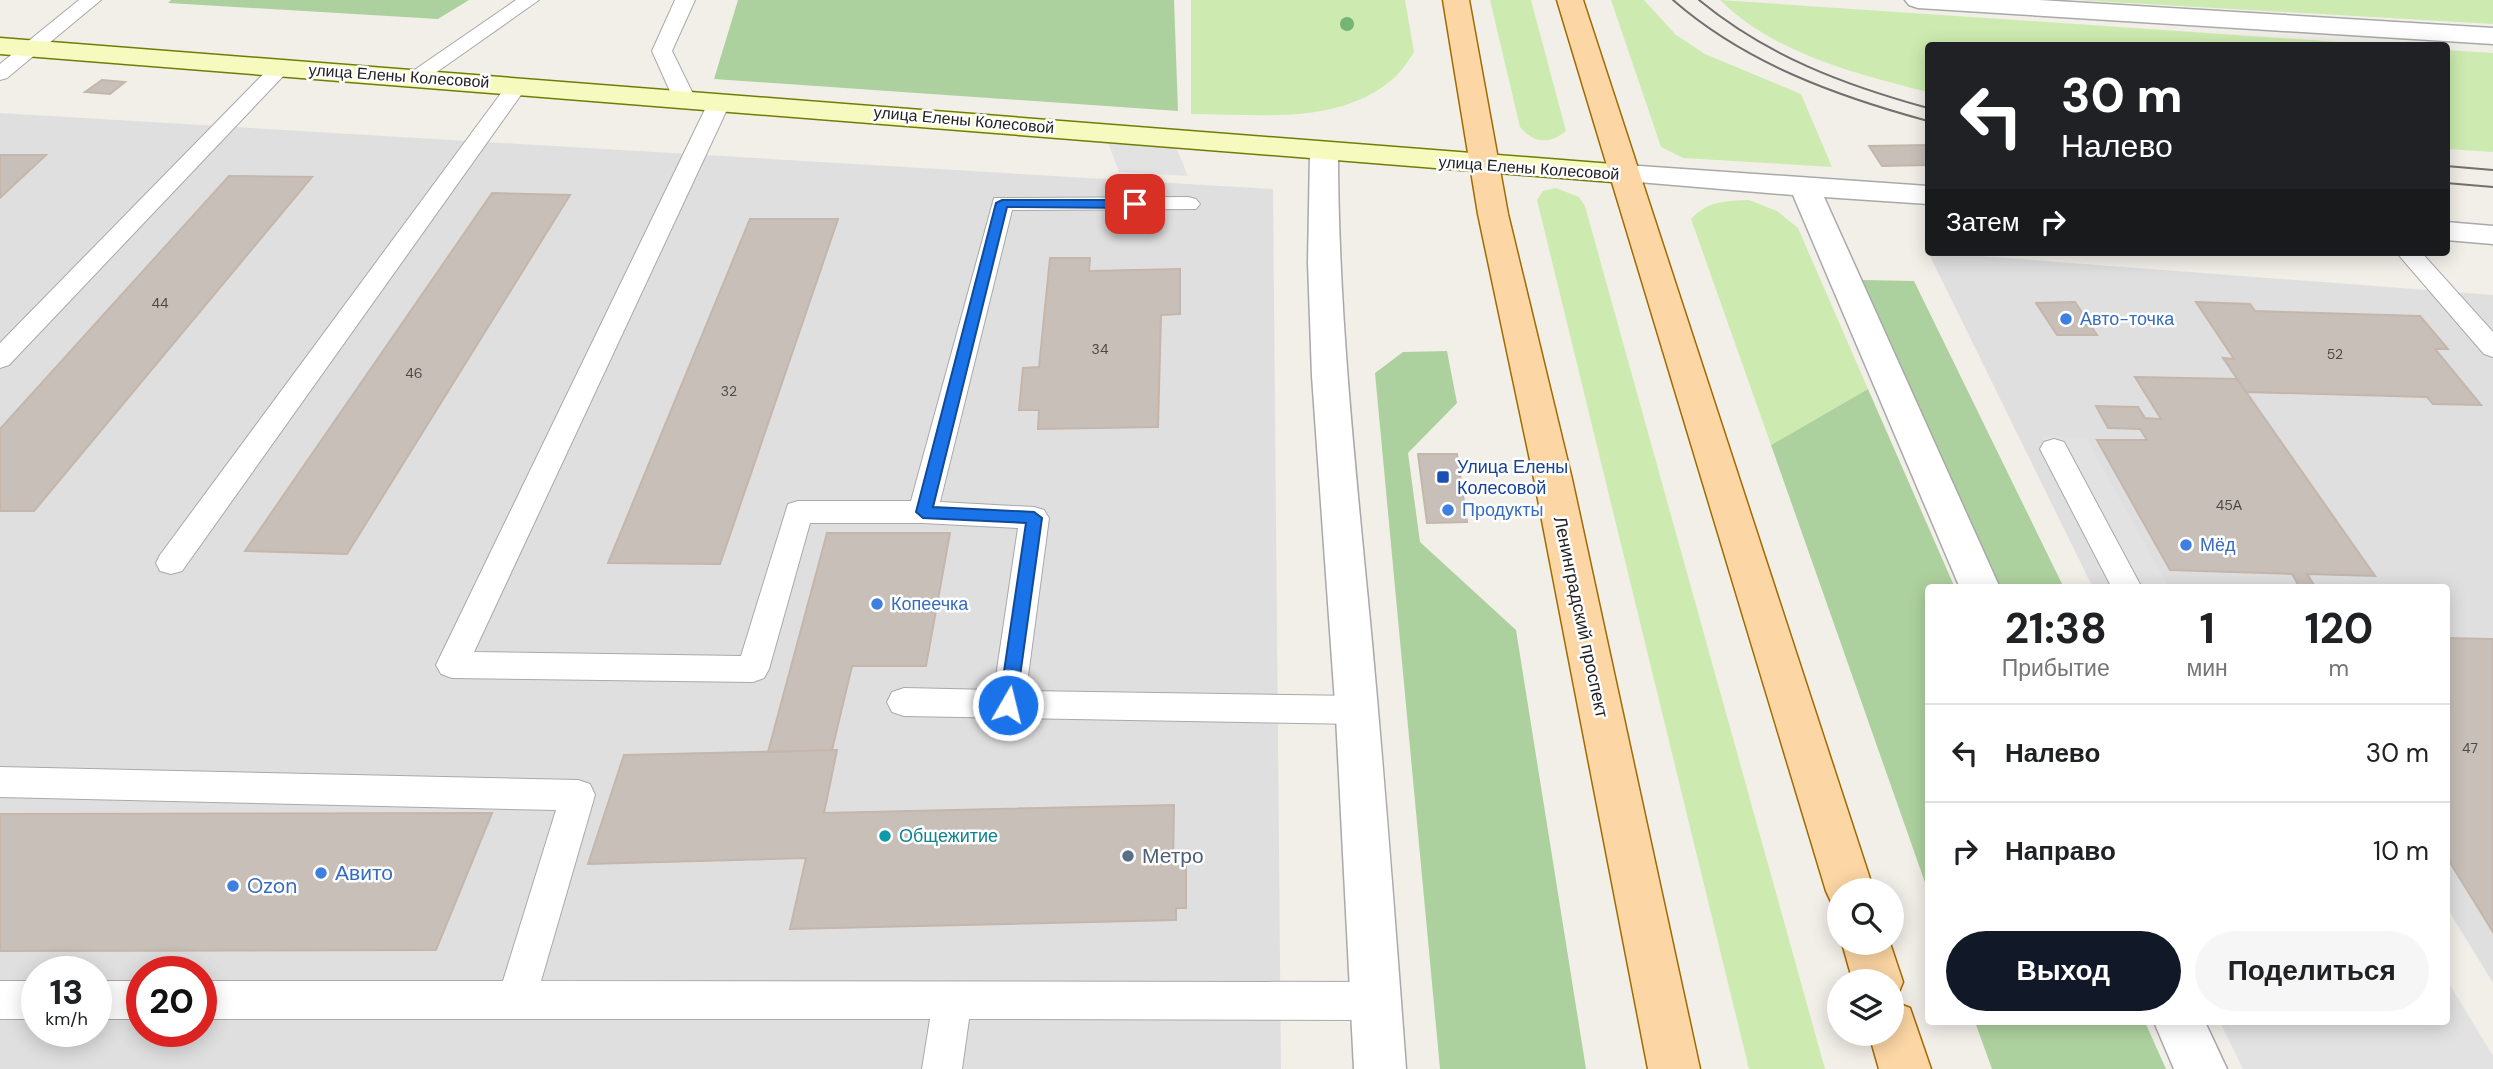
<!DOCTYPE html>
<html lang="ru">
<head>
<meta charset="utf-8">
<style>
  :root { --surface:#fff; --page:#f6f6f6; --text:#202124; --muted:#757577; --line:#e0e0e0; --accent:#111827 }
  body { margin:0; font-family:"DM Sans",sans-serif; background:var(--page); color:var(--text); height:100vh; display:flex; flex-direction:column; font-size:26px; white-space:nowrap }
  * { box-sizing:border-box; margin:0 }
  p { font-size:23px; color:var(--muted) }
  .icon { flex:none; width:38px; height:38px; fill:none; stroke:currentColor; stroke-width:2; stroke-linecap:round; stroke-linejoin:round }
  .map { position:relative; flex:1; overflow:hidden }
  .side { position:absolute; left:1925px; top:584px; width:525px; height:441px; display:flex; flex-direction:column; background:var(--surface); border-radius:7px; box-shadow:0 4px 18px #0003 }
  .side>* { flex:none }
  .guide { position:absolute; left:1925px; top:42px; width:525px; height:214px; border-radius:7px; box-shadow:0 4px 18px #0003; background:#202124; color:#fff; overflow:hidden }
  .buttons { position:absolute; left:1827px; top:878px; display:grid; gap:14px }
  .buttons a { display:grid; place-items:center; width:77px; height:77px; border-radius:50%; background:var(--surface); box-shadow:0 4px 18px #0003; font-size:35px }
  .speed { position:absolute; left:21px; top:956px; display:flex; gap:14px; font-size:35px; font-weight:700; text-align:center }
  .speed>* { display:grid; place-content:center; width:91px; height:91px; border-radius:50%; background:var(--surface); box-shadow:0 4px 18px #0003; line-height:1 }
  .speed small { font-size:18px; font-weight:400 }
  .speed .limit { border:10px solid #d22; background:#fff; color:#111 }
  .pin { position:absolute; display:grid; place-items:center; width:60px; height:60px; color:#fff; margin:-30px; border-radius:14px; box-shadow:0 4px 10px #0006 }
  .me { position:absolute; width:77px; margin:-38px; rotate:8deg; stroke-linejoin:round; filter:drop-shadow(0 0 5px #0008) }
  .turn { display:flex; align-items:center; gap:24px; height:147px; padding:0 21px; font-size:32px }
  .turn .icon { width:91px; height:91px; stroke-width:2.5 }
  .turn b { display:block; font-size:49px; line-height:60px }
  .then { display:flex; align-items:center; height:66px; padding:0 21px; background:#0003; gap:14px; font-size:26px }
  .eta { display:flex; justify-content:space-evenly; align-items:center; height:119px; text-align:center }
  .eta b { font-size:42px; font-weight:700; line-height:49px }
  .button { display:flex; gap:14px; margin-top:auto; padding:14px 21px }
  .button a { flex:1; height:80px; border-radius:42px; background:var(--accent); color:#fff; font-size:28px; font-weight:700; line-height:80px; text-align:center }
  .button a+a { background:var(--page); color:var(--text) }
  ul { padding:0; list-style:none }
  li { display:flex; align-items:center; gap:21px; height:98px; padding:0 21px; border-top:2px solid var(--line) }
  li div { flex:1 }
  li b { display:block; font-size:26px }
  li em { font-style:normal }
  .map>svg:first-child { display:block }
  .residential { fill:#e0dfdf; fill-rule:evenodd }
  .grass { fill:#cdebb0 }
  .forest { fill:#add19e }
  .parking { fill:#e2e2e2 }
  .building { fill:#c7bfb8; stroke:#c4b6ab; stroke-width:2 }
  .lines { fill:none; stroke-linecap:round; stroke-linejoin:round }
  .lane-casing { stroke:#a9a9a9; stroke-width:2 }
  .street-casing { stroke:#a9a9a9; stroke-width:3 }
  .secondary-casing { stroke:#707d05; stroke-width:3 }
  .primary-casing { stroke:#a06b00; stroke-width:3 }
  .lane { fill:#fff; fill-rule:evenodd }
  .street { fill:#fff; fill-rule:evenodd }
  .secondary { fill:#f7fabf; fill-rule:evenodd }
  .primary { fill:#fcd6a4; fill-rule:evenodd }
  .tram { stroke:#707070; stroke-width:2 }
  .tree { fill:#74b475 }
  .route { fill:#1a73e8; stroke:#114b97; stroke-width:2 }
  .shop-dot { fill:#3f7fe0; stroke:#fff; stroke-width:2.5 }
  .transit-dot { fill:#1a4fb4; stroke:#fff; stroke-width:2.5 }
  .culture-dot { fill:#0f9aa8; stroke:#fff; stroke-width:2.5 }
  .service-dot { fill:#5c6f8a; stroke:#fff; stroke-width:2.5 }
  .labels { text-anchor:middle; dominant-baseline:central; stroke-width:5; stroke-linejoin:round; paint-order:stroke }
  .number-label { font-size:14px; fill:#4b4948 }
  .far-street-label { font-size:16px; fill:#222; stroke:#fff }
  .shop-label { font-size:18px; fill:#366cbe; stroke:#fff; text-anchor:start }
  .transit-label { font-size:18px; fill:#164399; stroke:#fff; text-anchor:start }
  .street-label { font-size:18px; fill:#222; stroke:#fff }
  .culture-label { font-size:18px; fill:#0d838f; stroke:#fff; text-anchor:start }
  .near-service-label { font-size:21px; fill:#4e5e75; stroke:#fff; text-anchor:start }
  .near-shop-label { font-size:21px; fill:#366cbe; stroke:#fff; text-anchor:start }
</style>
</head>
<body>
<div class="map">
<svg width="2493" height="1069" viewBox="0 0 2493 1069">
  <rect width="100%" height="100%" fill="#f2efe9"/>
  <path class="residential" d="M0,113l1273,76 8,880h-1281zM37,971h59v60h-59zM142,971h59v60h-59z
    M1928,252l565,43v688l-46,-75 -1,-320h-353z"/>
  <path class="grass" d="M1191,0h214l9,52c-6,9 -12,19 -20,26 -54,48 -136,36 -203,36z
    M1490,0h41l35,131c-17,14 -32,12 -46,-4z
    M1611,0h33l32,35 29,19 96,40 31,73 -149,-9 -22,-11z
    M1720,0l665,45 -457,1v46c-70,-17 -155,-39 -208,-92z
    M2076,0h417v24z
    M2446,50l47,3v99l-46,-3z
    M1556,188l23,9 6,9 240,863h-76l-212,-869 6,-9z
    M1749,200l28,11 21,17 70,161 -97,56 -80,-226c17,-18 34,-18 58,-19z"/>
  <path class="forest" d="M171,0h298l-31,19 -270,-16z
    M738,0h436l4,111 -464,-32z
    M1862,280l52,1 150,307h-64z
    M1447,351l10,52 -49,50 12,89 96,88 70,439h-146l-65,-696 28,-21z
    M1868,389l87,199h-27v303l-157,-446z
    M1975,1022h170l21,47h-174z"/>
  <path class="parking" d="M1106,137l68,5 14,34 -69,-4z
    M2042,437l44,1 82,148 -49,-1z
    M2447,980l46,76v13h-250l-23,-47h226z"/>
  <path class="building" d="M102,80l23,2 -15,12 -25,-2z
    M1928,145v20l-46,1 -13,-20z
    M0,155h46l-46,43z
    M229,176l83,1 -278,334h-34v-82z
    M492,193l78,2 -223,359 -102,-3z
    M750,219h88l-118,345 -112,-1z
    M1050,258h40l-1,13 91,-2v45l-19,1 -3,112 -120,2 1,-19h-20l4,-42 16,-1z
    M2075,302l22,33h-40l-21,-32z
    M2196,302l54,2 5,7 165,5 28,33h-13l46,56 -48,-1 -6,-7 -181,-5 -23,-34 11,1z
    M2135,377l102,2 138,197 -68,-2 9,14h-38h22l-8,-14 -122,-4 -73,-130h50l-7,-11 -32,-1 -12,-22 42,1 7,11 16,1z
    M1418,454h39l10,68 -40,1z
    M827,533h123l-24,133h-74l-20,84 -64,2z
    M2446,638l47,1v293l-47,-76z
    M837,750l-13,63 350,-8 -1,60h13v43h-10v12l-386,9 16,-71 -218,6 36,-109z
    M492,813l-56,137 -436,1v-137z"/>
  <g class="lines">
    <defs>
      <path id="lane" d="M79,0h22l-94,78 -7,2v-16z
        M516,0h23l-115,81h-14l-3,-4 3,-4z
        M675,0h20l-23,51 23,47 -11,6 -11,-6 -21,-47z
        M281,61l7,2 3,4 -3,4 -279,294 -9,3v-25l274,-280z
        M517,79l11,6 -346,486 -11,3 -11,-3 -4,-8 4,-8 350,-474z
        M720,95l11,6 -257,551 267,4 47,-152 10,-3h113l83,-303 194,-1 8,2 4,5 -4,5 -184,1 -72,292 94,5 10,3 5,8 -23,173 331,5 12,4 5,10 -5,10 -12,4 -453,-8 -12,-4 -5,-10 5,-10 12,-4 90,2 24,-162 -95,-5h-113l-41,146 -5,9 -11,4 -301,-4 -11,-4 -5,-9 273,-564z
        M2396,252h25l72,80v25l-9,-3z
        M2054,439l10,3 78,146h-30l-72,-139 4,-7z
        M0,767l578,13 12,4 5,11 -54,186 834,1 14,6 5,13 -5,13 -14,6 -406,-1 -7,50h-40l8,-50h-729v-38h302l53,-171 -556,-13z
        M0,981h37v38h-37z
        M96,981h46v38h-46z"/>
      <path id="street" d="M1905,0h134l454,28v16l-575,-36 -9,-3z
        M1324,142l10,3 4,6c0,157 17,313 32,470 14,149 25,298 36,448h-52l-18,-352 -24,-341 -4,-113 2,-112 4,-6z
        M1625,165l303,21v18l-104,-7 176,391h-40l-167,-393 -178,-15 -5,-6 5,-6z
        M2446,222l47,4v18l-47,-4z
        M2154,1022h51l22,47h-53z"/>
      <path id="secondary" d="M0,38l1625,127 10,3 5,6 -5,6 -10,3 -1625,-129z"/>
      <path id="primary" d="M1443,0h26l39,214 64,265 128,590h-52l-114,-590 -56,-265z
        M1557,0h26l291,891h-35v18l-6,-3 -7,-15z
        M1842,943h48l13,39 -7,17 -4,1v-18h-39z
        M1892,1001l18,7 21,61h-52l-10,-35h23z"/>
    </defs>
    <use href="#lane" class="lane-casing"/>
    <use href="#street" class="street-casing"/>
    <use href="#secondary" class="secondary-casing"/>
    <use href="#primary" class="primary-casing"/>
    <use href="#lane" class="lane"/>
    <use href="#street" class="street"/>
    <use href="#secondary" class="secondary"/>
    <use href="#primary" class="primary"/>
    <path class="tram" d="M1673,0c72,63 163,96 255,121
      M1699,0c68,56 145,85 229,108
      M2446,166l47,4
      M2446,183l47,4"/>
  </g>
  <circle class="tree" cx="1347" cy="24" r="7"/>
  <path class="route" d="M1002,200h133l6,4 -6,4 -128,-1 -74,300 101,5 8,6 -26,187 -8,7 -9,-7 27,-182 -103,-5 -7,-6 80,-309z"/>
  <g class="shop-dot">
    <circle cx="2066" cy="319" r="7"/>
    <circle cx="1448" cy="510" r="7"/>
    <circle cx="2186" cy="545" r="7"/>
    <circle cx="877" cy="604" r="7"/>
    <circle cx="321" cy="873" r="7"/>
    <circle cx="233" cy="886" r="7"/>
  </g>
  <rect class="transit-dot" x="1436" y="470" width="14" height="14" rx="3.5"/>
  <circle class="culture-dot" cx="885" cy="836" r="7"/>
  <circle class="service-dot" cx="1128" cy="856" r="7"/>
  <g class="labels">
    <g class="number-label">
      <text x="160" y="303">44</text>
      <text x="1100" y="349">34</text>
      <text x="2335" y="354">52</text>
      <text x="414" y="373">46</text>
      <text x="729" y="391">32</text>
      <text x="2229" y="505">45А</text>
      <text x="2470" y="748">47</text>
    </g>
    <g class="far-street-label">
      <text transform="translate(399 76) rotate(4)">улица Елены Колесовой</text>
      <text transform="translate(964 120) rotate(5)">улица Елены Колесовой</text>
      <text transform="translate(1529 168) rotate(4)">улица Елены Колесовой</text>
    </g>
    <g class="shop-label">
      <text x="2080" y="319">Авто-точка</text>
      <text x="1462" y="510">Продукты</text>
      <text x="2200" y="545">Мёд</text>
      <text x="891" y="604">Копеечка</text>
    </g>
    <g class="transit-label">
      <text x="1457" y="467">Улица Елены<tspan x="1457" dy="21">Колесовой</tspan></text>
    </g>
    <g class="street-label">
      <text transform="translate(1581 617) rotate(78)">Ленинградский проспект</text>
    </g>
    <g class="culture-label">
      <text x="899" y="836">Общежитие</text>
    </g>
    <g class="near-service-label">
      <text x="1142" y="856">Метро</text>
    </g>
    <g class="near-shop-label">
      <text x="335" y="873">Авито</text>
      <text x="247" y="886">Ozon</text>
    </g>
  </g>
</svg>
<div class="buttons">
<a><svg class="icon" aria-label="search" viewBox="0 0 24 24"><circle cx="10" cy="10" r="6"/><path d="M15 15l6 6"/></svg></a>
<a><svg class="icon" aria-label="layers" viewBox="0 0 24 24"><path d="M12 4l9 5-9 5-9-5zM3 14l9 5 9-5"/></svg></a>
</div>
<div class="speed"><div>13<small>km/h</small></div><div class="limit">20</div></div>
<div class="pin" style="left:1135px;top:204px;background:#d93025"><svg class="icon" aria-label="arrive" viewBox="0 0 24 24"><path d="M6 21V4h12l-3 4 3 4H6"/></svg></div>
<svg class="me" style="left:1008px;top:705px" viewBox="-20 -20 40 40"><circle r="17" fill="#1a73e8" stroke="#fff" stroke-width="3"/><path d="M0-11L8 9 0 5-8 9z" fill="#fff"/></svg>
<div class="guide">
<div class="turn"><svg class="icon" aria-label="left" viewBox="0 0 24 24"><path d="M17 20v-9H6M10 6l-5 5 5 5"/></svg><div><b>30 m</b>Налево</div></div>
<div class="then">Затем<svg class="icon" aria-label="right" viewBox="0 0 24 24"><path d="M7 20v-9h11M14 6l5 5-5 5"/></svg></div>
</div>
<section class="side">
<div class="eta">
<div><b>21:38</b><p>Прибытие</p></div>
<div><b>1</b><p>мин</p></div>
<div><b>120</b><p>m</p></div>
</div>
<ul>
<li><svg class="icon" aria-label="left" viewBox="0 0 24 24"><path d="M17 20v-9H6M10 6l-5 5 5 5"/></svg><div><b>Налево</b></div><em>30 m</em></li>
<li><svg class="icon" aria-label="right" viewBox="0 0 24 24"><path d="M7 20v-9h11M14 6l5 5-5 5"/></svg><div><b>Направо</b></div><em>10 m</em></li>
</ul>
<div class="button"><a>Выход</a><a>Поделиться</a></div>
</section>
</div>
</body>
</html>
